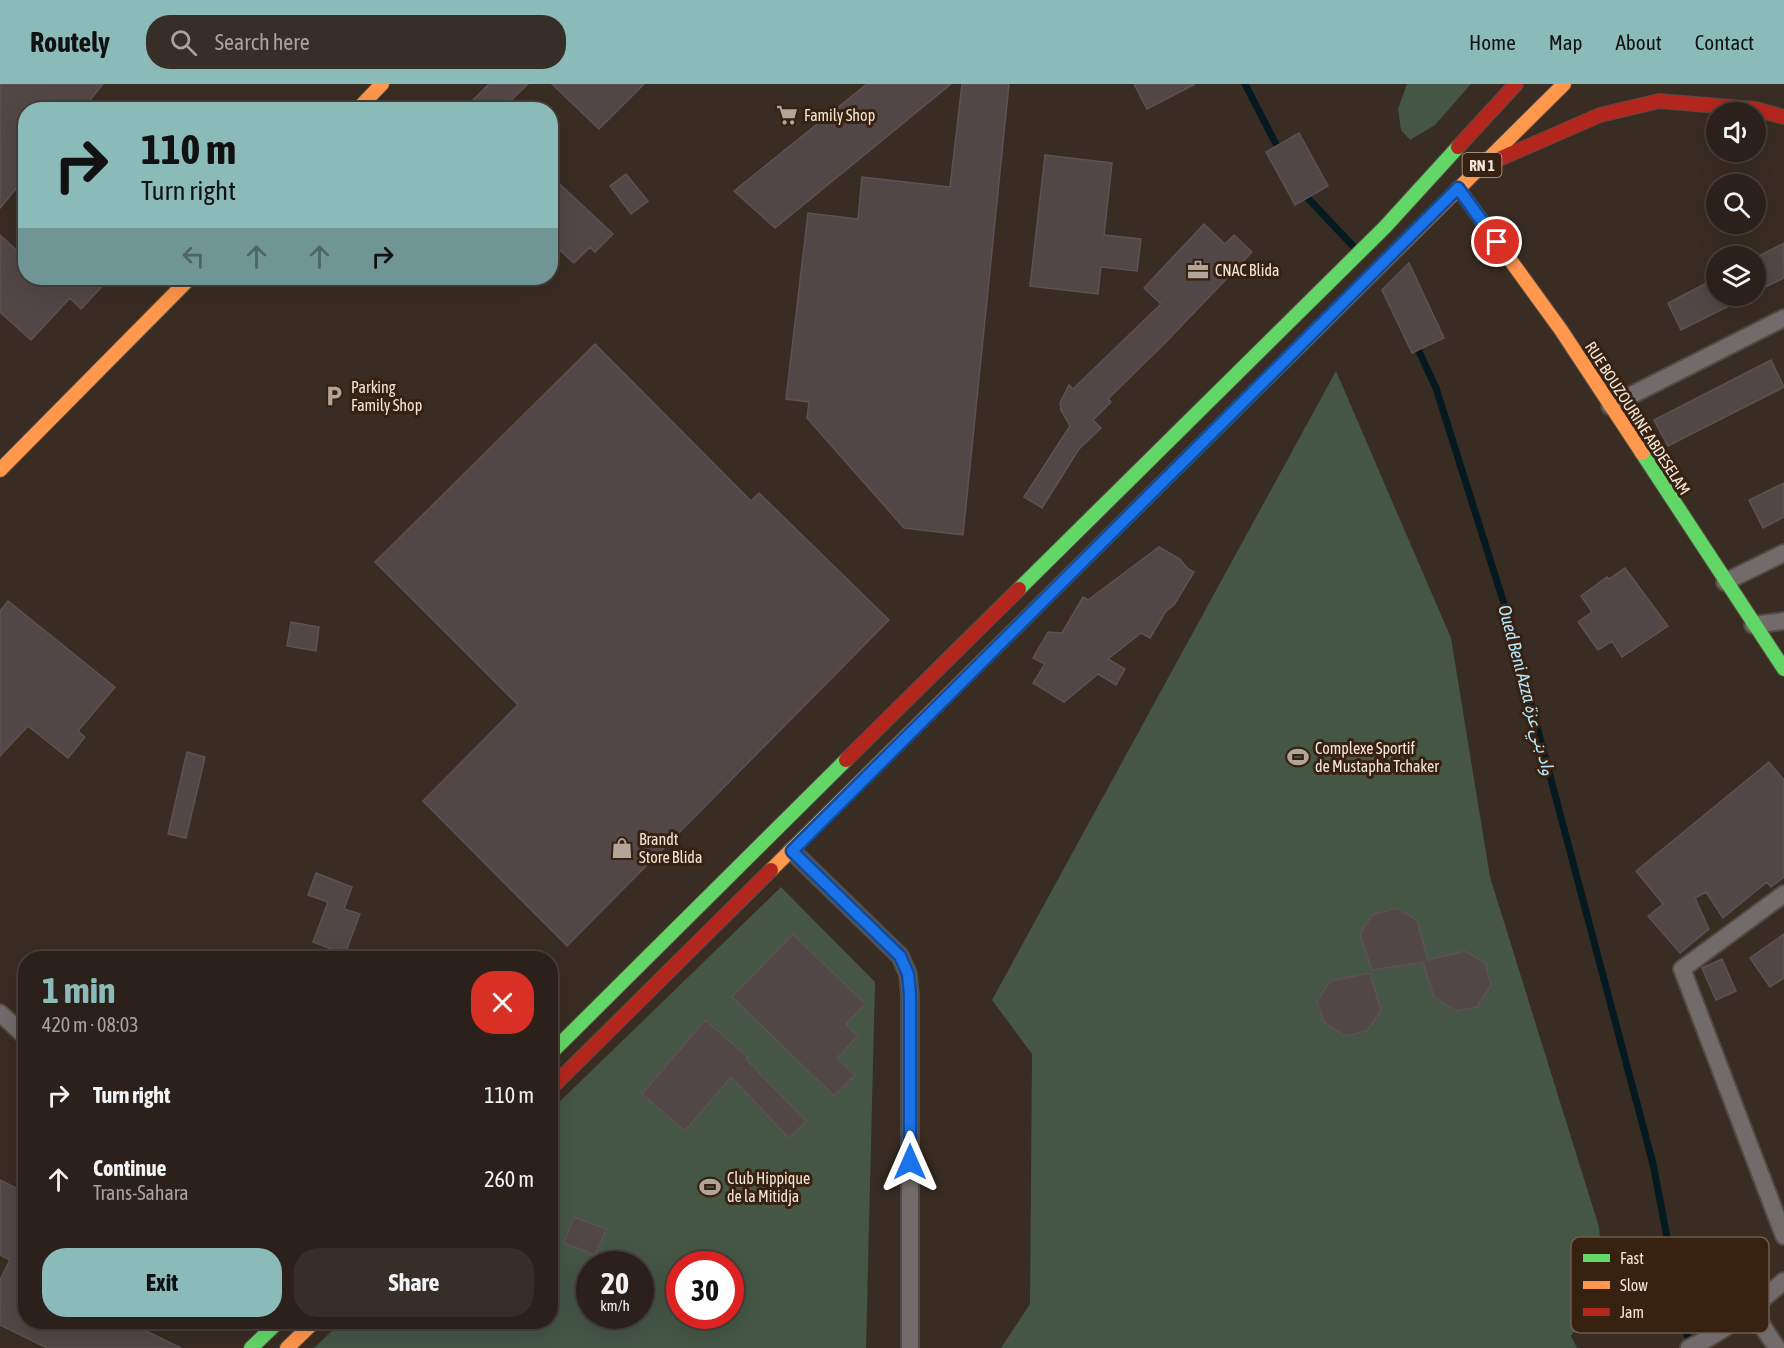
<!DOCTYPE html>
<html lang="en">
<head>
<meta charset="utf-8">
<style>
  :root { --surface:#2b211a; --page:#372e27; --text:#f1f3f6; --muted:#a6a3a2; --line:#473e39; --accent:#8bbbb9 }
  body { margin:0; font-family:"Asap Condensed","Noto Sans Arabic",sans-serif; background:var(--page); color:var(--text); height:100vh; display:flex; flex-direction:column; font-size:22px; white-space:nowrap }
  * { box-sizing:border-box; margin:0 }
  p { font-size:20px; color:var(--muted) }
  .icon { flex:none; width:33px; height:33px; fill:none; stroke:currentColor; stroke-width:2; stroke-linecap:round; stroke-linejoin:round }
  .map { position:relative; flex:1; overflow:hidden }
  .sheet { position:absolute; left:18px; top:867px; width:540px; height:378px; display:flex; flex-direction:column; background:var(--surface); border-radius:24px; box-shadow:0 6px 24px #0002,0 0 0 2px var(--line) }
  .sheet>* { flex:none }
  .banner { position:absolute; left:18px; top:18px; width:540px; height:183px; border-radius:24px; box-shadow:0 6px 24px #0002,0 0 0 2px var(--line); background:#8bbbb9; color:#111; overflow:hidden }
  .buttons { position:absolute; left:1706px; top:18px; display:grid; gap:12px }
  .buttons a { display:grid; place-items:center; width:60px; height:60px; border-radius:50%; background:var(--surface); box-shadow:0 6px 24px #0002,0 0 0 2px var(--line); font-size:30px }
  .speed { position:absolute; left:576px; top:1167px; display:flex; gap:12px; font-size:30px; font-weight:700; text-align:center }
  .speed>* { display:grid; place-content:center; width:78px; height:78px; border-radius:50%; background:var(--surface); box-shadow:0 6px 24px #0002,0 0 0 2px var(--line); line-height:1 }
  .speed small { font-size:15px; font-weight:400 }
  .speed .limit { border:9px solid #d22; background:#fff; color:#111 }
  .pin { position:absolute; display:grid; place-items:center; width:51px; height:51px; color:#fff; margin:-26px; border:3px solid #fff; border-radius:50%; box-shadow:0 2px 6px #0007 }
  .me { position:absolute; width:66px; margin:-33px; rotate:0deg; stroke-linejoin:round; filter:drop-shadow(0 0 4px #0008) }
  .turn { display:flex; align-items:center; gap:21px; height:126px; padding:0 24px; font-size:27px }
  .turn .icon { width:78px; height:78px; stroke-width:2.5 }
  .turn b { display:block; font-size:42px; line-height:51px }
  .lanes { display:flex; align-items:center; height:57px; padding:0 24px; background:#0003; justify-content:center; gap:30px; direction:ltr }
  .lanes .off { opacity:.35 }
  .round { display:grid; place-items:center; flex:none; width:63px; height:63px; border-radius:24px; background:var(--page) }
  .overview { display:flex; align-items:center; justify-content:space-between; height:102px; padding:0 24px }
  h1 { font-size:36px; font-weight:700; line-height:45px; color:var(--accent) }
  .action { display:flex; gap:12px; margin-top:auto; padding:12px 24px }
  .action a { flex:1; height:69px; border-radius:24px; background:var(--accent); color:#111; font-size:24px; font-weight:700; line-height:69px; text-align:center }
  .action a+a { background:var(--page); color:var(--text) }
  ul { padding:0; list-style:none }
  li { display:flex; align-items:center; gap:18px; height:84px; padding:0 24px }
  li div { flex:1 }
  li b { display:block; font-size:22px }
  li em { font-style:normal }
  header { display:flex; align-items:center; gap:36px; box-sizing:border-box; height:84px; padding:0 30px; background:var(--accent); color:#111 }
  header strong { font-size:28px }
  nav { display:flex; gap:33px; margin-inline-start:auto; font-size:21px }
  .search { width:420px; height:54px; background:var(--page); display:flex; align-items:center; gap:15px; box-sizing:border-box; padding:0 21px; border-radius:24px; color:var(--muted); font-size:22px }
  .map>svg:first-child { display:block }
  .green { fill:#455645; fill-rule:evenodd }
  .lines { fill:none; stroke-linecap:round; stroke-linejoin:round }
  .stream { stroke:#051920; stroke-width:7 }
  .building { fill:#524747; stroke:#5d5253; stroke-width:1.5 }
  .street-casing { stroke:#554a41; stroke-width:20 }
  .fast-casing { stroke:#554a41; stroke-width:16 }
  .slow-casing { stroke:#554a41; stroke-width:16 }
  .jam-casing { stroke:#554a41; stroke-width:16 }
  .street { stroke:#716b6c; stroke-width:16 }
  .fast { stroke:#63d668; stroke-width:14 }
  .slow { stroke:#ff974d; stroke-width:14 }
  .jam { stroke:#b3261e; stroke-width:14 }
  .route-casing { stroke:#114b97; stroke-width:15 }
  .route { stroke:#1a73e8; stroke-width:10 }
  .labels { text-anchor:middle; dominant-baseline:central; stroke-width:6; stroke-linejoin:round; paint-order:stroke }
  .shield { fill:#372110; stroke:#bbaa9d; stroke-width:1.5 }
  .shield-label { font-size:15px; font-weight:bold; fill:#f4e5da }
  .poi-label { font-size:16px; fill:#f4e5da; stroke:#372110; text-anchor:start }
  .street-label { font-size:16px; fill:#f4e5da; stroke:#372110 }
  .water-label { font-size:18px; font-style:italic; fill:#b4e7fb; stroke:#372110 }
  .key { fill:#372110; stroke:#705c4d; stroke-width:1.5 }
  .key-label { font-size:16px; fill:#f4e5da }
</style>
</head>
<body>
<header>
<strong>Routely</strong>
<div class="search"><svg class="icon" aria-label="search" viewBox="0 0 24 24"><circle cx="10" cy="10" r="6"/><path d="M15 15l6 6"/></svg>Search here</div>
<nav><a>Home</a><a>Map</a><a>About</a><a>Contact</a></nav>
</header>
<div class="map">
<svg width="1784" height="1264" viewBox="0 0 1784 1264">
  <rect width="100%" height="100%" fill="#392c22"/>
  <path class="green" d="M1407,0h64l-36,41 -25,15 -9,-10 -3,-21z
    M1336,287l115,267 39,239 109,350 5,61 -33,48 6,12h-576l29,-44 2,-250 -40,-54z
    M781,803l94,95 -9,366h-552l27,-26h209l1,-212zM590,1180h50v52h-50zM680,1180h50v52h-50z"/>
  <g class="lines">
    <path class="stream" d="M1245,0l35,68
      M1301,107l52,55
      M1415,259l21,45 70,222 147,554 31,162 7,20"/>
  </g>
  <path class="building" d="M0,0h103l-21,26h-56v67l-26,31z
    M489,0h39l-27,26h-38z
    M552,0h92l-45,45z
    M867,0h84l-176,144 -41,-37z
    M962,0h47l-46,451 -59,-7 -97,-110 2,-16 -23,-3 22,-186 50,6 4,-42 88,10z
    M1134,0h61l-48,25z
    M1299,49l29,53 -33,19 -29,-53z
    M1045,71l67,8 -8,72 37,4 -4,32 -36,-4 -3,27 -68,-8z
    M626,90l22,27 -17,13 -21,-28z
    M550,91l63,59 -18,18 -5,-5 -16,16 -24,-22z
    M1204,140l21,20 9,-9 18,17 -86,90 -58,57 3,3 -18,18 8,8 -22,21 -37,59 -18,-11 46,-71 -9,-16 -1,-7 9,-18 4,4 88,-85 -17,-16z
    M0,151l26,24v19h84l-29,31 -11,-11 -39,42 -31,-28z
    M1784,159v35l-29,14v-34z
    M1409,179l35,75 -32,15 -30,-63z
    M1716,194v18h33l-68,34 -13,-27z
    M595,260l156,157 8,-8 130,127 -322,326 -144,-145 95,-96 -143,-143z
    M1771,276l13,27 -116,59 -14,-26z
    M1784,399v34l-21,11 -14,-28z
    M1159,463l21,12 7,9 7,4 -20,33 -8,6 -16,27 -9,-5 -33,26 17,10 -9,16 -18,-11 -34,28 -31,-19 12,-19 -12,-6 15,-26 14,1 21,-36 5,3z
    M1625,484l43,58 -46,31 -10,-16 -14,9 -20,-28 14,-10 -11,-16 26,-19 2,2z
    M8,517l107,86 -37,44 7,6 -17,21 -40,-32 -28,30v-145z
    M291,538l28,5 -3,24 -29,-5z
    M187,668l18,5 -19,81 -18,-4z
    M1769,678l15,18v97l-13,10 -4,-5 -44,36 -17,-26 -11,6 14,31 -29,24 -32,-37 15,-12 -27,-33z
    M316,789l36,14 -8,22 16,5 -15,40 -32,-12 15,-40 -20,-7z
    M1397,824l20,12 11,40 37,-9 20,12 6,22 -14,22 -21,4 -22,-14 -11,-35 -51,8 -12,-36 12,-19z
    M793,850l72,70 -19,20 12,12 -21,22 18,17 -21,21 -102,-99z
    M1784,850v44l-14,9 -20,-29z
    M1722,875l14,32 -20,9 -14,-32z
    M1370,889l11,37 -14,21 -22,5 -21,-14 -7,-20 13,-21z
    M705,936l43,37 -2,2 60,62 -17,17 -58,-61 -46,54 -43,-37z
    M0,1096l26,13v129h124l-4,9 35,17h-134l-47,-23v-45l10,-20 -10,-5z
    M574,1133l32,12 -11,26 -31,-12z"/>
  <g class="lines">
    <defs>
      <path id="street" d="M1610,322l174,-88
        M1725,498l59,-29
        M1753,541l31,-4
        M792,767l108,105 8,18 2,21v353
        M1784,810l-102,75 102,267
        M0,929l26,24
        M1751,1225l26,39
        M1689,1264c36,-16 65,-42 95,-67"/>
      <path id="fast" d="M1642,369l142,216
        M1060,500l242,-240
        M1019,505l366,-362 73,-80
        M550,970l296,-294
        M251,1264l27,-26"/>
      <path id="slow" d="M357,26l25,-26
        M1458,104l103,142 81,123
        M1302,260l262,-260
        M0,386l190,-192
        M771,786l289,-286
        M287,1264l27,-26"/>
      <path id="jam" d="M1458,63l58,-63
        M1499,75l101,-44 59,-14 96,8 29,8
        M846,676l173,-171
        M550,1005l221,-219"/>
    </defs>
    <use href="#street" class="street-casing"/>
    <use href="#fast" class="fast-casing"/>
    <use href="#slow" class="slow-casing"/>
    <use href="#jam" class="jam-casing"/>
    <use href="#street" class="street"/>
    <use href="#fast" class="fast"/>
    <use href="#slow" class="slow"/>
    <use href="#jam" class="jam"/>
  </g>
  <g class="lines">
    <defs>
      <path id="route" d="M910,1078v-167l-2,-21 -8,-18 -108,-105 666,-663 39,54"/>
    </defs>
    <use href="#route" class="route-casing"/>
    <use href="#route" class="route"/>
  </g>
  <defs>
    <symbol id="supermarket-bare" viewBox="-9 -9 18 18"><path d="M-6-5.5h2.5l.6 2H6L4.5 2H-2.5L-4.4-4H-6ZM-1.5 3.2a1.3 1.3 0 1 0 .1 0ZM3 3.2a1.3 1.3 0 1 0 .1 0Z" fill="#b3a49a" stroke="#372110" stroke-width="2.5" paint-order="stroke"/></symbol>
    <symbol id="office-bare" viewBox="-9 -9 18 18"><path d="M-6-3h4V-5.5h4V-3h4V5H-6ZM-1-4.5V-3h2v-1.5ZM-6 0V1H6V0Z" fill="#b3a49a" stroke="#372110" stroke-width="2.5" paint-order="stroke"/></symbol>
    <symbol id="parking-bare" viewBox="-9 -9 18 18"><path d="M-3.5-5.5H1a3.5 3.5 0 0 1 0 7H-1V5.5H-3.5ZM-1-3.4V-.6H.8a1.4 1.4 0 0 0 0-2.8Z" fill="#b3a49a" stroke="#372110" stroke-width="2.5" paint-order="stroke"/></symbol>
    <symbol id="stadium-bare" viewBox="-9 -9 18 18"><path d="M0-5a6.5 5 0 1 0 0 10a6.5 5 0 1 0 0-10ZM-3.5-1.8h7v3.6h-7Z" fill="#b3a49a" stroke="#372110" stroke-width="2.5" paint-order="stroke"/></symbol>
    <symbol id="shop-bare" viewBox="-9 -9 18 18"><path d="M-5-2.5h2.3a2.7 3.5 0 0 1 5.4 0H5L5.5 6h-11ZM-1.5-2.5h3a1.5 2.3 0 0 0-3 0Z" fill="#b3a49a" stroke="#372110" stroke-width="2.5" paint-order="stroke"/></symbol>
  </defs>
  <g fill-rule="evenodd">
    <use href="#supermarket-bare" x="772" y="16" width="30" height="30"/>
    <use href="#office-bare" x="1183" y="171" width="30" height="30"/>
    <use href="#parking-bare" x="319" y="297" width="30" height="30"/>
    <use href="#stadium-bare" x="1283" y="658" width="30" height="30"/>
    <use href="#shop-bare" x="607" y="749" width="30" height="30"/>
    <use href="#stadium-bare" x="695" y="1088" width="30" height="30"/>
  </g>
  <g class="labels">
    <rect class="shield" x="1462.5" y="69" width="39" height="24" rx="4.5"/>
    <g class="shield-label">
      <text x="1482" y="81">RN 1</text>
    </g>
    <g class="poi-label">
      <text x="804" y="31">Family Shop</text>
      <text x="1215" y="186">CNAC Blida</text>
      <text x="351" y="303">Parking<tspan x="351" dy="18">Family Shop</tspan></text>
      <text x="1315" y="664">Complexe Sportif<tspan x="1315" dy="18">de Mustapha Tchaker</tspan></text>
      <text x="639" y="755">Brandt<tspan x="639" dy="18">Store Blida</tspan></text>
      <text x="727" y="1094">Club Hippique<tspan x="727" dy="18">de la Mitidja</tspan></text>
    </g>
    <g class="street-label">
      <text transform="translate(1638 334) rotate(57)">RUE BOUZOURINE ABDESELAM</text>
    </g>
    <g class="water-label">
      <text transform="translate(1527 606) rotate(75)">Oued Beni Azza واد بني عزة</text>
    </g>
  </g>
  <rect x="1571" y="1153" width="198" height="96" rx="9" class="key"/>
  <rect x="1583" y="1170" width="27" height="8" fill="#63d668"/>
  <rect x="1583" y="1197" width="27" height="8" fill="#ff974d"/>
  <rect x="1583" y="1224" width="27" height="8" fill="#b3261e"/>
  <g class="key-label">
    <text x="1620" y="1180">Fast</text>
    <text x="1620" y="1207">Slow</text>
    <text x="1620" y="1234">Jam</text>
  </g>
</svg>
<div class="buttons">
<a><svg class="icon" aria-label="sound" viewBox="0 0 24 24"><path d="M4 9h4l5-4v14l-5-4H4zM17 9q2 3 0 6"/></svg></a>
<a><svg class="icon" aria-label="search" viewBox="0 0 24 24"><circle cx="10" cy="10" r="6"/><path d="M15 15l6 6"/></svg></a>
<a><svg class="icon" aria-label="layers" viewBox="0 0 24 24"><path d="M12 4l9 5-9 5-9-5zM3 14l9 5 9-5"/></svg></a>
</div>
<div class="speed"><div>20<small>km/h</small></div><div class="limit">30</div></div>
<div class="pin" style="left:1497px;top:158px;background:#d93025"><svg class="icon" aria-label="arrive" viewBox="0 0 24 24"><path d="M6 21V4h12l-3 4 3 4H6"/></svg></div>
<svg class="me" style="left:910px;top:1078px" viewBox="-20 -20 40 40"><path d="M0-17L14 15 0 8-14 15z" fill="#1a73e8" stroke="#fff" stroke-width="4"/></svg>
<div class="banner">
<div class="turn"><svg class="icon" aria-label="right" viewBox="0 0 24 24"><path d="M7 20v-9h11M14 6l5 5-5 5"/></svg><div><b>110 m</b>Turn right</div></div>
<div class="lanes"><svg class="icon off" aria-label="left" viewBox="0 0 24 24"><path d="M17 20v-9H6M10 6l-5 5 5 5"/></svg><svg class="icon off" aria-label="ahead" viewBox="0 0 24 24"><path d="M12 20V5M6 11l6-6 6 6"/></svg><svg class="icon off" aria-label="ahead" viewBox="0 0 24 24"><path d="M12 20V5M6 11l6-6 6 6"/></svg><svg class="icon" aria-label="right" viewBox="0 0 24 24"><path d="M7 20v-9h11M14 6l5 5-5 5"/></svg></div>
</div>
<section class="sheet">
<div class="overview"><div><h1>1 min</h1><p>420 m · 08:03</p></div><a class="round" style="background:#d93025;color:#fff"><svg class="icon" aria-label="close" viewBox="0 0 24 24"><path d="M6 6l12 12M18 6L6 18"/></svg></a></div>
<ul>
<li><svg class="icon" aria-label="right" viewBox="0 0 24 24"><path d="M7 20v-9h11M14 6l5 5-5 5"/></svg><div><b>Turn right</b></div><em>110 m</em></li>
<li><svg class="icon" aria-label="ahead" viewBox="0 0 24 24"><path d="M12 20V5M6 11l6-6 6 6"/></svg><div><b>Continue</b><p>Trans-Sahara</p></div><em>260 m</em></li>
</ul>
<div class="action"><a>Exit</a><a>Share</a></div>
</section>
</div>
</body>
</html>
